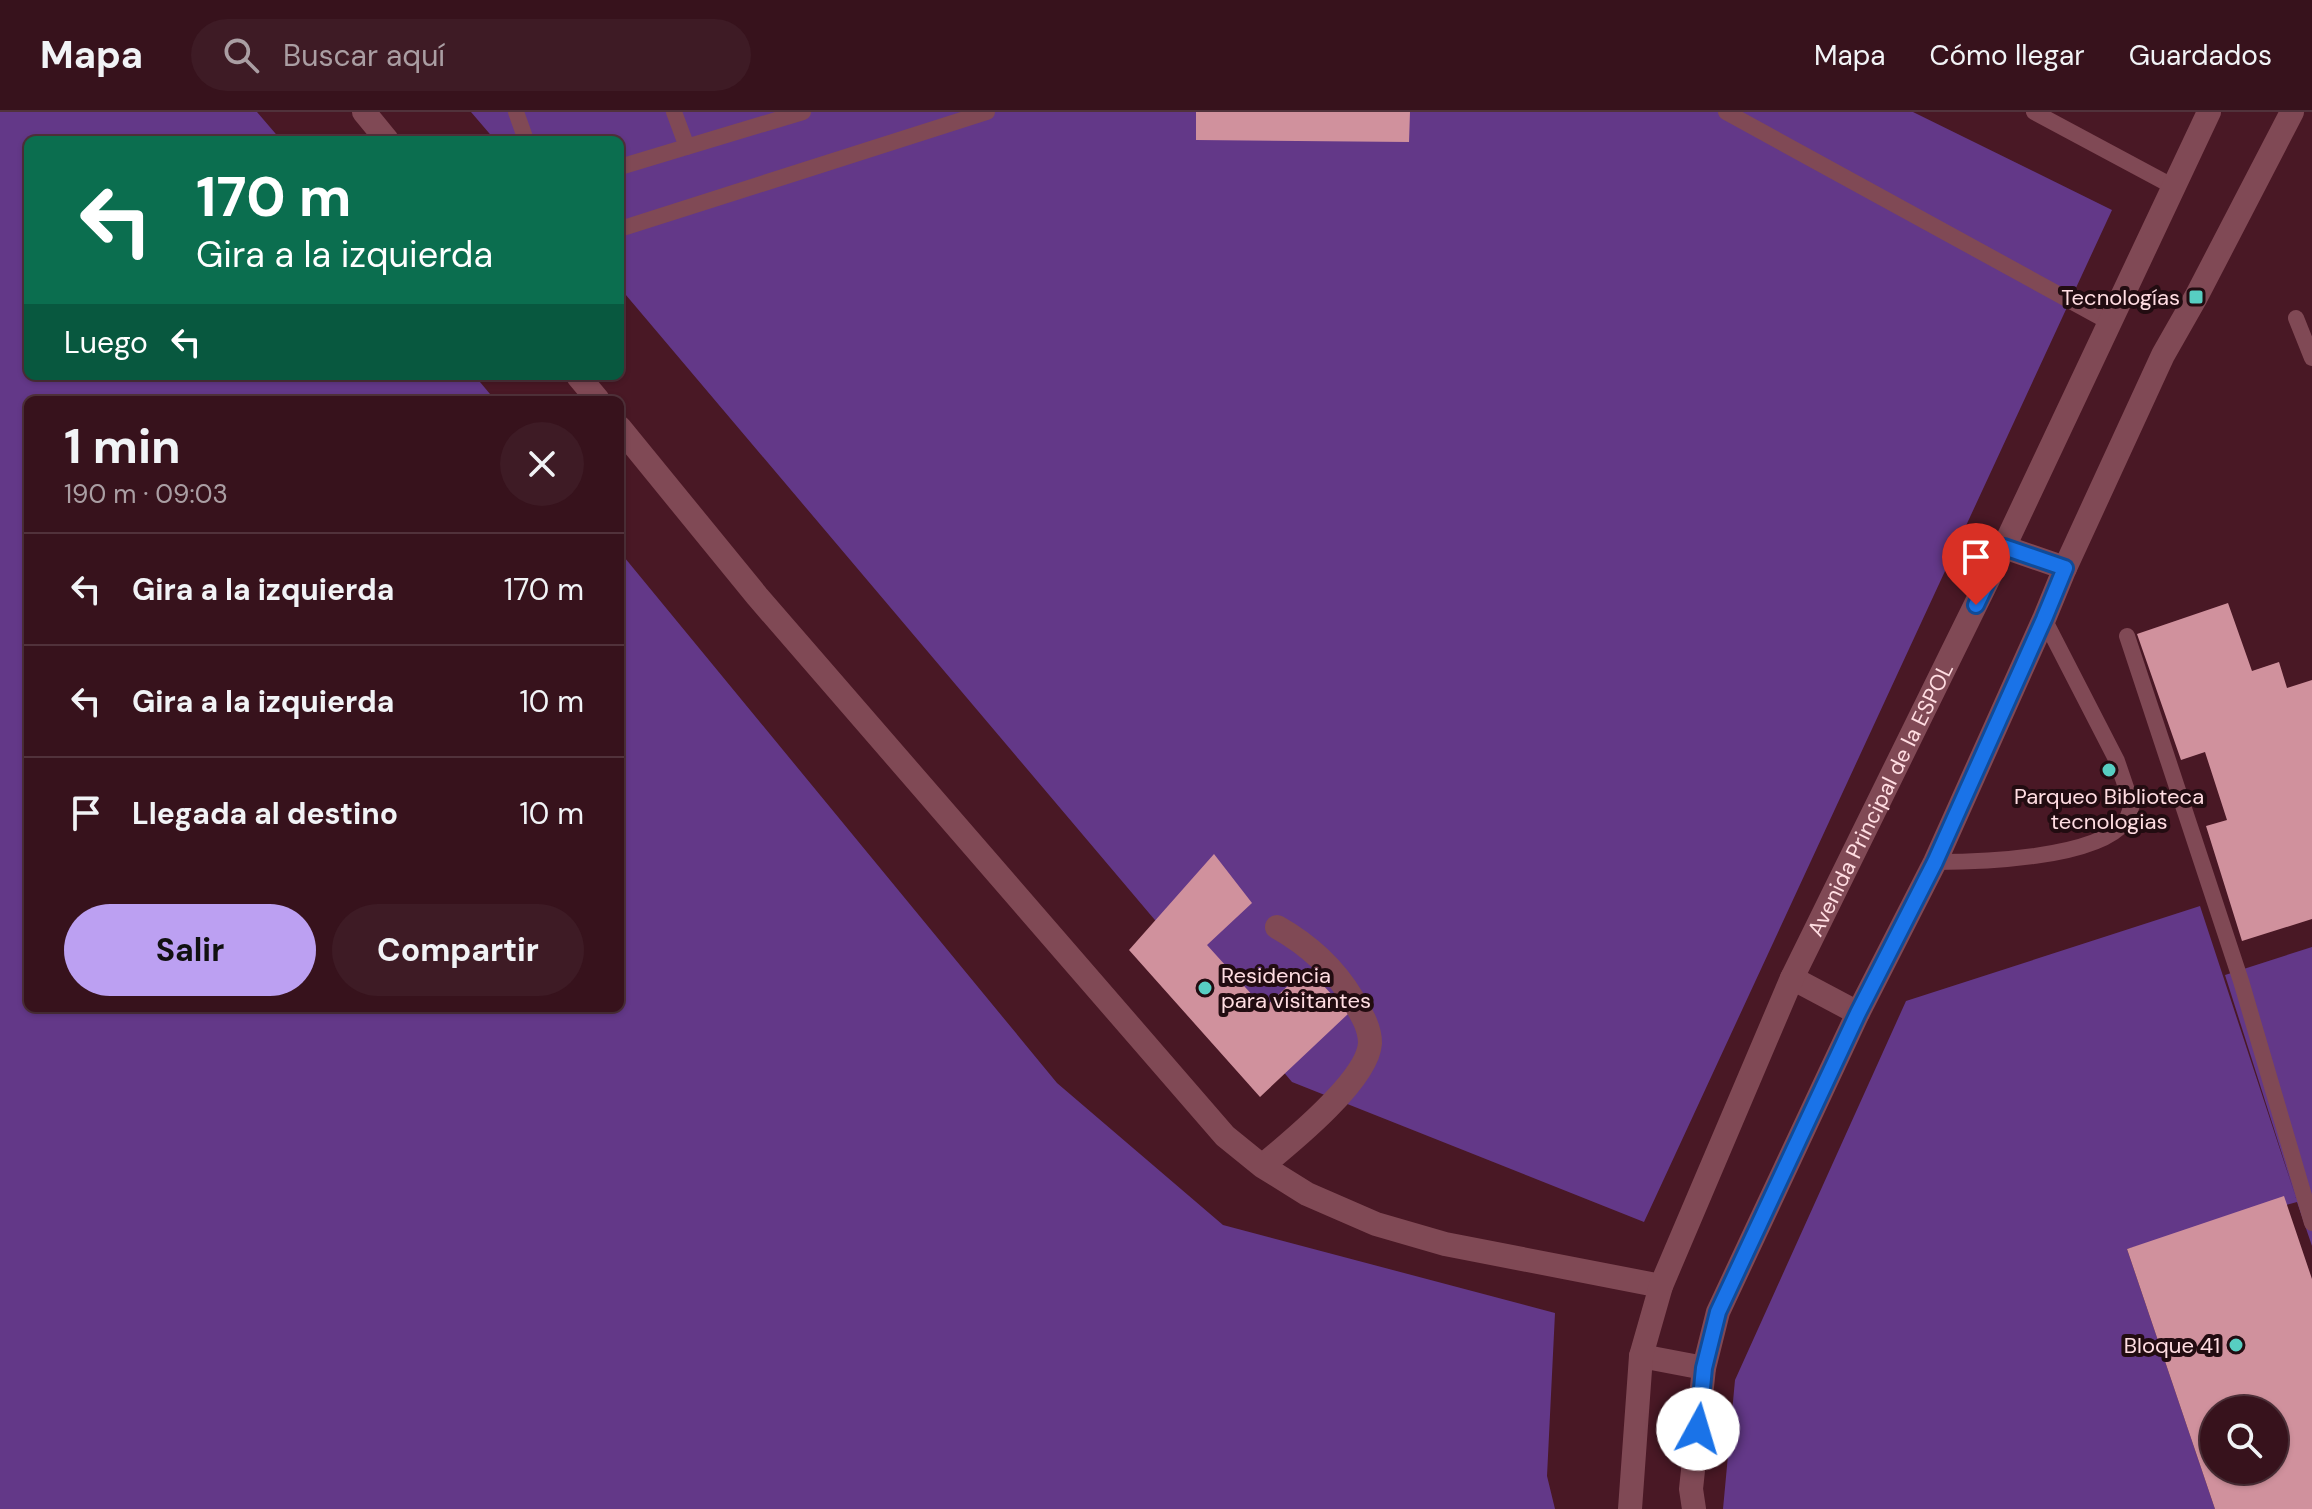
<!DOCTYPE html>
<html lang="es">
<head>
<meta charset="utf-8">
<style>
  :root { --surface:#37121c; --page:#3e1b25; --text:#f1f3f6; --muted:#aa9ea3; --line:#51323b; --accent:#bca0f2 }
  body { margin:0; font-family:"DM Sans",sans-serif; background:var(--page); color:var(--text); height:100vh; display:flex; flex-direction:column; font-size:30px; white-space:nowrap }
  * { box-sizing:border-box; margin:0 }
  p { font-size:26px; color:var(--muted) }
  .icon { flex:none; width:44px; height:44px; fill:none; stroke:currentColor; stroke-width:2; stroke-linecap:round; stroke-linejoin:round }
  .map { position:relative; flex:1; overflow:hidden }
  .panel { position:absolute; left:24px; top:284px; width:600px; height:616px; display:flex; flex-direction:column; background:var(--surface); border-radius:12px; box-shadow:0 2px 6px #0004,0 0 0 2px var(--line) }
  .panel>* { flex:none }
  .guide { position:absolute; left:24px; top:24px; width:600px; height:244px; border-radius:12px; box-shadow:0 2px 6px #0004,0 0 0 2px var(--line); background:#0b6e4f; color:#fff; overflow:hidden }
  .controls { position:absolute; left:2200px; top:1284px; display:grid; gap:16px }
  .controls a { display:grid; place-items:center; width:88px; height:88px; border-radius:50%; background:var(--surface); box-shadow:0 2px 6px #0004,0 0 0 2px var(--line); font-size:40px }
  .pin { position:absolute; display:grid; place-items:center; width:68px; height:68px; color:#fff; margin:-82px -34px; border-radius:50% 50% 50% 0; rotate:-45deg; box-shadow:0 0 8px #0007 }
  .pin .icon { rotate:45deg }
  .me { position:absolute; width:88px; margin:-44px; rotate:6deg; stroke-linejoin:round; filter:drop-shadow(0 0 6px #0008) }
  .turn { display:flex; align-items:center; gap:28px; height:168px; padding:0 40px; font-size:36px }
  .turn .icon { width:104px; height:104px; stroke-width:2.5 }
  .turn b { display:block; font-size:56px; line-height:68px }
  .then { display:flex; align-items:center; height:76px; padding:0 40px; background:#0003; gap:16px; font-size:30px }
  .round { display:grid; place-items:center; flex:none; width:84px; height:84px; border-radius:42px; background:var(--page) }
  .overview { display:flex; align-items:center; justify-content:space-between; height:136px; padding:0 40px }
  h1 { font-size:48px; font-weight:700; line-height:60px }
  .cta { display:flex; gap:16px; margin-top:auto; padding:16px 40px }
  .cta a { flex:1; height:92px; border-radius:48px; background:var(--accent); color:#111; font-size:32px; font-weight:700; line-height:92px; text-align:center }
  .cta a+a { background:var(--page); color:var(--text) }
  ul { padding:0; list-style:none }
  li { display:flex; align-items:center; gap:24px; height:112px; padding:0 40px; border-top:2px solid var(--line) }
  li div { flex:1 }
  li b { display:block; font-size:30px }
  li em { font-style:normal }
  header { display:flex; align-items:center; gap:48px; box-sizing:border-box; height:112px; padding:0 40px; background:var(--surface); border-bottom:2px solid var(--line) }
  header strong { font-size:38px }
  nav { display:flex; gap:44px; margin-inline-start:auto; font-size:28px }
  .search { width:560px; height:72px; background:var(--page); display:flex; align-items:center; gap:20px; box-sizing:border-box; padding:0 28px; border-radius:44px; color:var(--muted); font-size:30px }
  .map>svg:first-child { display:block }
  .green { fill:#633888 }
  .building { fill:#d0919d; fill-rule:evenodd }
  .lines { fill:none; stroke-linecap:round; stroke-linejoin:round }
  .service { stroke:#804955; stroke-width:16 }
  .minor { stroke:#804955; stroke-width:24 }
  .tertiary { stroke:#804955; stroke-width:24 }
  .route-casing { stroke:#114b97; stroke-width:20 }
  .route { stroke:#1a73e8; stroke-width:14 }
  .poi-dot { fill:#57cec2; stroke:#220c11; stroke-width:3 }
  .labels { text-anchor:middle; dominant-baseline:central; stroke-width:8; stroke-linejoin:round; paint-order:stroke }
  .poi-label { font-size:22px; fill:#ffdde2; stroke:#220c11; text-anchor:end }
  .street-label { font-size:22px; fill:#ffdde2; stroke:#220c11 }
</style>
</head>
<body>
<header>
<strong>Mapa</strong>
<div class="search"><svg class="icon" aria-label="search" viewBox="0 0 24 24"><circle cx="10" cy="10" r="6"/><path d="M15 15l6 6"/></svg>Buscar aquí</div>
<nav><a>Mapa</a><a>Cómo llegar</a><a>Guardados</a></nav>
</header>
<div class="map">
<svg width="2312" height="1397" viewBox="0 0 2312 1397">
  <rect width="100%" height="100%" fill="#491825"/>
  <path class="green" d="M0,0h257l24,28h-253v236h447l20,24h-467v608h592v-456l437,531 166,142 332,88 -8,163 8,33h-1555z
    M471,0h1442l199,98 -468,1012 -352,-140 -672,-794v-148h-125z
    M2200,794l96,292 -71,-223 87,-28v299l-15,-44 -170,47 88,260h-492l12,-129 171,-379z"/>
  <path class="building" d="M1196,0h214l-1,30 -213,-2z
    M2228,491l24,68 27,-9 8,26 25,-8v239l-70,22 -36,-115 21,-6 -22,-68 -24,8 -44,-126z
    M1214,742l38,49 -45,42 57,63 43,-40 42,45 -89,84 -131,-147z
    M2284,1084l28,83v230h-97l-88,-260zM2214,1298h60v60h-60z"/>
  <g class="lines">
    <path class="service" d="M516,0l10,28
      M674,0l13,35
      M1726,0l383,210
      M2034,0l140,75
      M620,55l183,-55
      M620,117l367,-117
      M2296,206l16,40
      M2127,524l114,345 71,242
      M1935,750c43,0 161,-3 190,-40 3,-4 5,-12 7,-17l-15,-44 -73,-142"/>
    <path class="minor" d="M364,0l23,28
      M578,264l20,24
      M620,316l137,168 468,540 37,30 45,28 69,30 69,20 216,42
      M1262,1054c28,-23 106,-86 108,-123 0,-17 -10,-31 -18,-45 -18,-30 -45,-54 -75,-71"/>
    <g class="tertiary">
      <path d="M2004,435l61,21"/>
      <path d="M1792,866l66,35"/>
      <path d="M1641,1244l63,12"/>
      <path id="s1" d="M1630,1397l11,-153 20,-70 131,-308 212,-431 205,-435"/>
      <path d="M1694,1397l-3,-20 13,-121 14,-56 140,-299 77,-151 109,-243 21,-51 98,-213 33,-58 96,-185"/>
    </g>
  </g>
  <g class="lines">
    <defs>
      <path id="route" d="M1698,1317l6,-61 14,-56 140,-299 77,-151 109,-243 21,-51 -61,-21 -28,58"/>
    </defs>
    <use href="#route" class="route-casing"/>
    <use href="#route" class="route"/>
  </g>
  <g class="poi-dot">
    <rect x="2188" y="177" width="16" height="16" rx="4"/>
    <circle cx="2109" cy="658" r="8"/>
    <circle cx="1205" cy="876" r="8"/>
    <circle cx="2236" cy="1233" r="8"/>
  </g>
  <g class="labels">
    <g class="poi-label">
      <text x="2180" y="185">Tecnologías</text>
      <text x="2109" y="684" text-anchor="middle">Parqueo Biblioteca<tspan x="2109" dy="25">tecnologias</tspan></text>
      <text x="1221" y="863" text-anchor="start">Residencia<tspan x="1221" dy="25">para visitantes</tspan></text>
      <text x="2220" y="1233">Bloque 41</text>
    </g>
    <g class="street-label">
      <text stroke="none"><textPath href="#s1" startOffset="760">Avenida Principal de la ESPOL</textPath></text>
    </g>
  </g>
</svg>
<div class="controls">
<a><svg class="icon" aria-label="search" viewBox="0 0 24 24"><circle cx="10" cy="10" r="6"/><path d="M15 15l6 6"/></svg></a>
</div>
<div class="pin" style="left:1976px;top:493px;background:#d93025"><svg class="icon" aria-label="arrive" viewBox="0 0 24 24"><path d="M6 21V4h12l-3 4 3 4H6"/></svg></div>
<svg class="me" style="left:1698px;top:1317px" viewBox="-20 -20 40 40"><circle r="19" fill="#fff"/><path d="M0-13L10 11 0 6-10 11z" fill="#1a73e8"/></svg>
<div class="guide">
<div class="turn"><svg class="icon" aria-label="left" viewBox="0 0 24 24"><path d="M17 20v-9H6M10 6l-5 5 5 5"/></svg><div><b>170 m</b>Gira a la izquierda</div></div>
<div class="then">Luego<svg class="icon" aria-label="left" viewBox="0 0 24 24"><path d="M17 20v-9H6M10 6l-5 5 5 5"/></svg></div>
</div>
<section class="panel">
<div class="overview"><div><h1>1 min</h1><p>190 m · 09:03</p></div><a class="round"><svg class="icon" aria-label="close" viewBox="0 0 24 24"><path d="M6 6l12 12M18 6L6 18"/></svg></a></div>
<ul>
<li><svg class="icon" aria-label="left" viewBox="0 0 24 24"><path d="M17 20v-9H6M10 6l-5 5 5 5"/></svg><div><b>Gira a la izquierda</b></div><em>170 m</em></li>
<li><svg class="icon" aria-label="left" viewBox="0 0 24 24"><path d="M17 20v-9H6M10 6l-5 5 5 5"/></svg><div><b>Gira a la izquierda</b></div><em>10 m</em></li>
<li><svg class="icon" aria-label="arrive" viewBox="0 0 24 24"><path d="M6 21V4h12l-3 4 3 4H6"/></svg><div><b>Llegada al destino</b></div><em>10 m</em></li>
</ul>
<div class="cta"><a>Salir</a><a>Compartir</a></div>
</section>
</div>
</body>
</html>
